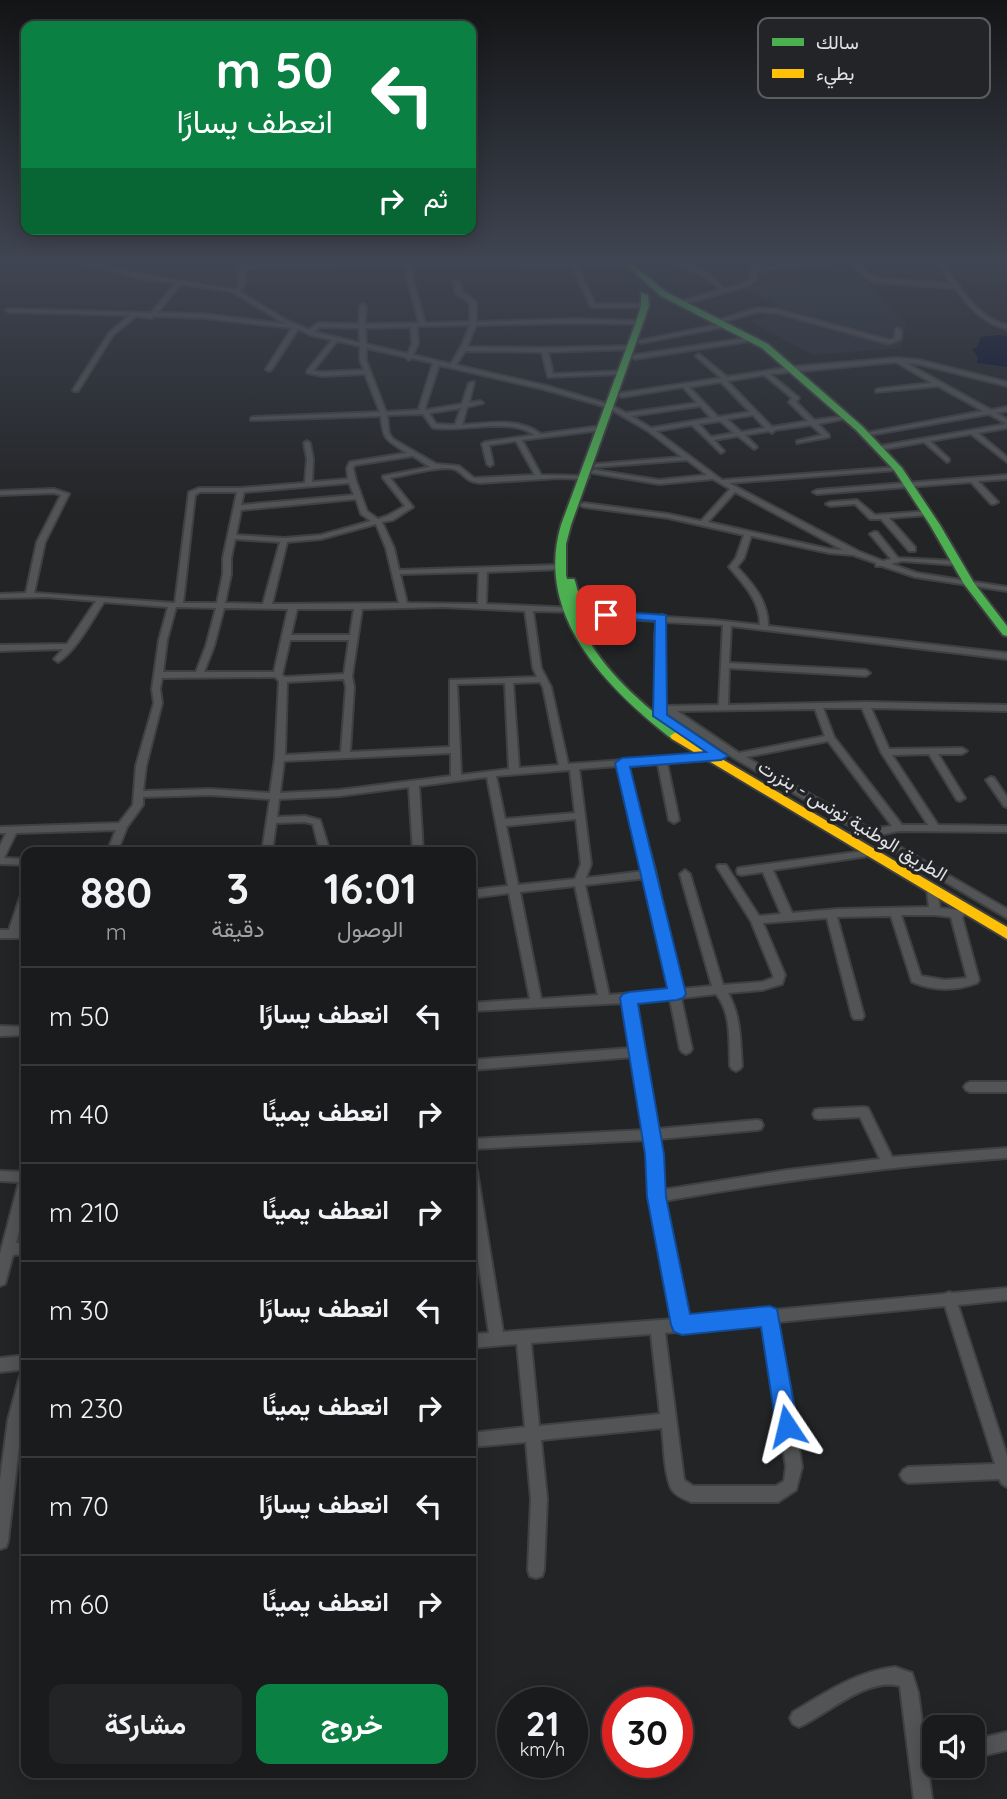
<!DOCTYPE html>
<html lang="ar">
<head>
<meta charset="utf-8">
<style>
  :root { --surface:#1a1b1c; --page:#232425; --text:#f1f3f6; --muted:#9fa1a3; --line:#38393b; --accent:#0b8043 }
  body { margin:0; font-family:Quicksand,Vazirmatn,sans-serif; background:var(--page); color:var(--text); direction:rtl; height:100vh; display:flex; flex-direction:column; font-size:26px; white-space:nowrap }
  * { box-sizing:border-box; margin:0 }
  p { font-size:23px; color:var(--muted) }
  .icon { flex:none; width:38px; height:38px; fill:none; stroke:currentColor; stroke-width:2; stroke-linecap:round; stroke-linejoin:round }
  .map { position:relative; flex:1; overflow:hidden; direction:ltr }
  .sheet { position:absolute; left:21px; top:847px; width:455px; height:931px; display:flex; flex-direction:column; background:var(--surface); border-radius:14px; box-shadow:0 4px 18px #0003,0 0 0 2px var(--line); direction:rtl }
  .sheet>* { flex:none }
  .top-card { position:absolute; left:21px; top:21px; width:455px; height:214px; border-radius:14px; box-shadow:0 4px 18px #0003,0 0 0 2px var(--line); direction:rtl; background:#0b8043; color:#fff; overflow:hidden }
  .controls { position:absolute; left:922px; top:1715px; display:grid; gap:14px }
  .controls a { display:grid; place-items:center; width:63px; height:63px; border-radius:14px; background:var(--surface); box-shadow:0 4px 18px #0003,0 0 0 2px var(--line); font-size:35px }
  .speed { position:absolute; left:497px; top:1687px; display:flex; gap:14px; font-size:35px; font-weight:700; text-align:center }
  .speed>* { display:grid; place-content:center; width:91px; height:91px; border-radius:50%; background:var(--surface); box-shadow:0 4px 18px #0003,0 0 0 2px var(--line); line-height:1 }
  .speed small { font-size:18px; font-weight:400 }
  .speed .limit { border:10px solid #d22; background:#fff; color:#111 }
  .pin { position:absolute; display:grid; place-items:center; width:60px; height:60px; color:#fff; margin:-30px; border-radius:14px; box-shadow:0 4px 10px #0006 }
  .me { position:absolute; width:77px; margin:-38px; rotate:350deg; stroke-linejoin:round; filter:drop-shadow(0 0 5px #0008) }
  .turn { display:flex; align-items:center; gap:24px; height:147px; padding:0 28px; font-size:32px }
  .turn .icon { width:91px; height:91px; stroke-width:2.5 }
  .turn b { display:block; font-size:49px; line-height:60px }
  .then { display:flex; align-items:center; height:66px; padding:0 28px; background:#0003; gap:14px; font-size:26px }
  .eta { display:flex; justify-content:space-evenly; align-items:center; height:119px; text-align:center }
  .eta b { font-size:42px; font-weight:700; line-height:49px }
  .action { display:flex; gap:14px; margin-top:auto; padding:14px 28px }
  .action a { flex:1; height:80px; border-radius:14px; background:var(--accent); color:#fff; font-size:28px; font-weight:700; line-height:80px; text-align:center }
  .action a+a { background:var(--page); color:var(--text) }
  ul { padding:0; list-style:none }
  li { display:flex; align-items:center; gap:21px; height:98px; padding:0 28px; border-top:2px solid var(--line) }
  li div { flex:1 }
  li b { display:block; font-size:26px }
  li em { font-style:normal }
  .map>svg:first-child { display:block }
  .built { fill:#2a2f36 }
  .water { fill:#030c29 }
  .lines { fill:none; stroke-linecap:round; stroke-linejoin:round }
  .street-casing { stroke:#3f4042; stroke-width:4 }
  .fast-casing { stroke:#3f4042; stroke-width:4 }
  .slow-casing { stroke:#3f4042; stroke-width:4 }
  .street { fill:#525455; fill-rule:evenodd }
  .fast { fill:#4caf50; fill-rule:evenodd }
  .slow { fill:#ffc107; fill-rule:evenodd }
  .route { fill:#1a73e8; stroke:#114b97; stroke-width:2 }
  .labels { text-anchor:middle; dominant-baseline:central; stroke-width:7; stroke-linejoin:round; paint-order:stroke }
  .street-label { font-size:19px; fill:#e0e2e4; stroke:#222427 }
  .key { fill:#222427; stroke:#5b5d60; stroke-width:2 }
  .key-label { font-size:19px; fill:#e0e2e4 }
</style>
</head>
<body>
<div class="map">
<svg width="1007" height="1799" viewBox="0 0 1007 1799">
  <rect width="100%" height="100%" fill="#232426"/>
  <path class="built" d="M861,276l45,47 -5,25 -88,7 -64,-34 37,-11 -45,-22 14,-3z"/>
  <path class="water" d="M999,335l8,1v31l-30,-4 1,-5 -6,-9 5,-2 4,-10z"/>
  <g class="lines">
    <defs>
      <path id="street" d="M65,259h10l74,17 87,14 3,-6v-25h6v6l110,-4 199,2 72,-3 -2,3 -47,2 18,39h50l3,2 -1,1h-56l-19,-41 -159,-1v13l12,45 45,-1v-19l-14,-10 -3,-11 3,-2 3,2 3,10 14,10v20l99,-3 67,2v2l-2,1 -65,-1 -99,2 -9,22 78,1 88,-2v2l-2,1 -83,3 5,22 70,-3 1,1 -3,2 -73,3 -6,-25 -77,-1 -9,14 91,21 64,19 15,8 71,-10 -14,-16 -61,10 -3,-2 3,-2 99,-15 -24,-21 -1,-1 3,-2 28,23 63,-10 106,-9 23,2 88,22v4l-88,-22 -13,-1 85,47 16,-3v4l-11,2 11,6v5l-18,-10 -125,22v-2l2,-1 117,-22 -45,-25 -62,6v-2l2,-1 54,-6 -36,-21 -126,12 28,23 1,1 -3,4 18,18 34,-4v2l-30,6 11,11v2l-32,6v-2l25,-6 -11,-10 -36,5 -3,3 -3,-2 -24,4 12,12 -3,2 -16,-13 -24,4 10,11 -3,2 -29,-28 -36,6 66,49 177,-13v2l-2,1 -168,13 129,68 25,10 8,-2 -21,-25 4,-2h3l21,26 59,3 4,2 -4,2 -55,-4 -11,3 26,9 90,14v4l-92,-14 -33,-11h-6v-3l-23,-8 -24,-2 -78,-17 -7,22 -7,9c16,17 31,34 31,59l239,27v6l-276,-33 -2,37 137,7 4,3 -4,3 -137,-8 -1,37 137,-3 142,3v6l-136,-3 18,41 73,-1 5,3 -5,3h-24l27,44 -5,3 -3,-1 -28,-46 -37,1 46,70 69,1v6l-108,-1 -20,4 128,74v9l-140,-82 -16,1 -1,-2 1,-2 7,-2 -124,-73 -69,-46 -2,6h-6l-2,-83 2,-14 -78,-5h-3v-4l-43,-1 8,57 10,19 17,77 153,-11 5,3 -5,3 -54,4 12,57 -5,3 -5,-3 -11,-56 -31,2 29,108 24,115 32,-3 -32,-112 5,-4 5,4 33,111 39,-3 11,-4v-3l-22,-54 -34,-54 1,-2h8l33,51 22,-2 -18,-42 -21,3 -4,-1 -1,-3 1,-3 133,-18 4,1 1,2 -1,2 -102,15 19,43 46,-4 91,-2 -2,-17 5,-4 5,4 3,18 20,2 5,4 -3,3 17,63 -2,3c-21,8 -44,8 -65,-1l-21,-66 -54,1 27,99 -2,3h-8l-2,-3 -25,-98 -64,5 22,52 -3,9 -20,6 -34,3c13,23 12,47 14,73l-2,3 -4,2 -4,-2 -2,-3c-1,-23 2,-53 -14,-72l-35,4 11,51 -2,3 -4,2 -4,-2 -2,-3 -10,-50 -35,3 22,127 100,-9 4,1 2,4 -2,4 -4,1 -98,9 2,16 1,35 125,-20 93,-11 -20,-42 -41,2 -4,-1 -2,-4 2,-4 4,-1 45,-2 4,1 24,49 115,-9v10c-115,8 -230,23 -344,43l25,117 256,-24 5,-2 3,1 55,-5v12l-49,5 49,151v31l-5,-3 -3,-5 -91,4 -5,-3 -3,-5 3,-5 5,-3 87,-3 -50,-158 -167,16 24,145 -6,23 -18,12h-87c-7,-3 -15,-6 -19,-12 -8,-15 -8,-45 -10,-62l-121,12 6,59 -3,71 -2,6 -6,2 -6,-2 -2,-6 3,-71 -5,-57 -55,5v-14l54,-6 -8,-83 -46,4v-14l18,-1 -18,-121v-46l4,1 2,4 26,161 171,-13 -24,-122 -1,-42 -3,-15 -175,9v-10l174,-9 -12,-73 -162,13v-10l160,-12 -7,-45 -153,8v-8l59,-4 -21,-106 -38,5v-8l37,-4 -21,-109 -68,9 4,66h-10l-4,-65 -70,9 -60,3 -2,18 28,-1 15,4 10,32h-10l-7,-28 -8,-2 -29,1 -4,29h-10l8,-53 -60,-4 -67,2v8l-16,22 -10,25h-10l9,-22 -100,3 -12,25 22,1v6l-26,-1v-18l6,-13h-6v-6l119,-4 14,-18 3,-39 18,-63 -2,-14 7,-49 9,-33 -64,-5c-12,18 -28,49 -46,60l-4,-3 9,-10 -63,2v-6l67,-1 29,-43 -49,-4 -47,1v-4l26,-1 11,-51 24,-47 -7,-2 -54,2v-4l54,-2 15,5 -24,48 -11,51 141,10 14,-111 10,-4h42l64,-5 2,-24 -3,-16 3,-2 3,2 3,16 -1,23 36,-3 -1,-11 3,-6 57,-9c-20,-13 -24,-12 -26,-37l-130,4v-2l2,-1 127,-5 -15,-38 -43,2 -15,-3v-2l25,-31 -21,-5 -13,-6 -26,40 -3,2 -3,-2 26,-41 -89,-10 -49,-2 -3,2 -15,-2 -23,19 -35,56h-4l-1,-1 36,-57 21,-18 -121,-3 -3,-2 1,-1 144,4 25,-30 -27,-3zM355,265h52v13l12,45 -54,1 1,-18 -3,-2 -3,2 -1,18 -41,-1 -9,7 -23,-10 -46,-28 5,-8v-15zM181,284l50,7 55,33 -83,-10 -46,-1zM470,325l-7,18 -12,21 -38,-9 5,-11 -1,-18zM320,327l39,1 1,15 -46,-11zM411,327l1,17 -4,10 -42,-10 -1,-16zM337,341l23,5v14l4,10 -42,2 -9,-1zM366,348l40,9 3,3 3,-2 21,5 -14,45 1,2 -34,2 -20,-52zM439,365l104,24 64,18 41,24 34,26 -85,7 -2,1v2l92,-7 20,15 -48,5 -64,-10 -4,2 2,1 66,11 54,-5 17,10 -29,32 -33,-7 -84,-11 -4,2 4,2 84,11 76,17 -8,23 -7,9c15,18 31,33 31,58l-46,-5 -48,-3 -4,-2 -4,1 -79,-4v-4h-3l-90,-4 1,-32 74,-3v-4h-3l-159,5 -5,-22 -12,-26 11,-2 20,-13 -23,-29c14,-2 54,-14 66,-8 11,6 8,11 24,13l79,-5 26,1 4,-2 -2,-1 -46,-1 -19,-35 79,-10 3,-2 -3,-2 -60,8c-23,-17 -52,-11 -79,-9l5,-18 16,-4 -3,-2 -11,2 5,-21 -5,1 -7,21 -36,6 -1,-2zM764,375l28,23 -3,4 19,19 -36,6 -45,-46zM721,382l29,30 -32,5 -29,-30zM700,406l11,12 -60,10 -20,-12zM461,408l-6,17 -19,-1 -7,-11zM423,414l9,13 2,1c30,4 76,-11 100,7l-49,7 -3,2 5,20 3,2 3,-2 -4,-19 27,-4 19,34 -61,3 -15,-12 -23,-2 -43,-25 -4,-6 -2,-18zM753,415l12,13 -24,4 -14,-13zM720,421l14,12 -23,4 -12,-13zM413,456l17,11 -47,9v2l22,28 -18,10 -9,3 -11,-8 -11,-30 -3,-13 2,-3zM349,483l5,12 -113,10 3,-13zM200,492h37l-14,66v16l-6,29h-34l12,-108zM735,492l108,58 -14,-1 -121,-27zM356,499l5,15 10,7 -50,14 -37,3 -48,-3 5,-25zM376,524l10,24 13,55 -127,1 15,-62 34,-3zM235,539l45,3 -17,62 -38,-1 6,-29v-16zM479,572l-1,32 -71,-1 -7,-29zM176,607l40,1 -10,38 -10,26h-33l4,-32zM443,607l82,4 8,57 4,9 -87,3v67l-100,5 4,-65 -2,-11 10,-67zM224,608l64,1 -14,63h-70l10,-26zM297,609h57l-4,26h-59zM665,622l58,3 -4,80 -55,1 -1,-71zM290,640h59l-5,34 -59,3 -3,-2zM268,677h7l4,4 -4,77 -5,35 -60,-4 -67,2 3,-25 16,-63 -2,-14 2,-11zM344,679l2,8 -5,65 -56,3 2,-73zM540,682l3,5 16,78 -40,3 -6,-85zM505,683l4,86 -48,6 -4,-91zM823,708h39l19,44 47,73h-26l-68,-88zM815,709l10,27 -86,17 -62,-42zM828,741l64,85 -22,3 -124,-72zM451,753v23l-112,14 -59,3 4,-32zM618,766l27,105 -59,7 5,-14 -12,-95zM570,770l5,43 -70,6 -9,-43zM576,819l5,45 -6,15 -57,6 -12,-59zM647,878l22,112 -60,5 -24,-110zM575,886l23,109 -57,4 -21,-107zM901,915h34l16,2 16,61 -22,2 -24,-4zM764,1324l22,143 -2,14 -8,5h-83l-9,-6 -19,-147zM651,1334l9,80 -121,12 -8,-83z
        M660,259c24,0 49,11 64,30l22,-6 5,-4 -1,-7 8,-3 -17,-10h7l15,8 69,-8h19l24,19 77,6 -17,-25h6c17,26 34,58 66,66v4c-24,-6 -38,-22 -52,-41l-81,-6c-12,-5 -17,-16 -28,-21l-83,9 -8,4 2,5 -7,6 -69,20 -2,-1v-2l41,-12c-16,-20 -38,-22 -60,-31z
        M710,259h7l-3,2z
        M757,308l19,1 113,31 6,-2v-8l3,-2 3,2v9l-12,5 -113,-31 -19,-1 -38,11 -3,-2z
        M727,323l3,2 -1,1 -88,17 -3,-2z
        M754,337l2,1v2l-121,19 -3,-2 3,-2z
        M1007,424v4l-29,5 29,24v5l-36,-28 -41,7 19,18v2l-2,1 -23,-20 -44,8 -3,-2 3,-2z
        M1007,475v4l-29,2 20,21 -4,2h-3l-20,-22 -154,12 -4,-2 4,-2z
        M857,500l18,15 55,-4 1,2 -4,2 -38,3 26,29v4h-6l-28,-32h-11l-15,-15 -25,2 -4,-2 4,-2z
        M991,777l3,1 13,19v10l-3,-1 -18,-26z
        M26,891v19l-6,20h6v8h-26v-8h9l12,-35z
        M0,1026l26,1v8l-26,1z
        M970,1082h37v10h-37l-4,-2 -2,-3 2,-3z
        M0,1171l26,1v31l-10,40 10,-1v12l-13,1 -8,29 -5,2v-32l19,-72 -19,-1z
        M26,1355v14l-26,3v-14z
        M26,1372v33l-4,15 -14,121 -2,6 -6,2v-69l8,-60 11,-41 2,-5z
        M895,1667l17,6 6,19 8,60 8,-2v16h5l-11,3 4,30h-18l-14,-113c-34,-9 -72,28 -101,41l-6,-3 -3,-6 3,-6c32,-19 64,-41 102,-45z
        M1007,1732v18l-34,8v-18z"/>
      <path id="fast" d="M619,259h7l40,33 102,52 94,82 40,42 38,57 34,58 33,43v10l-4,-1 -39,-51 -34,-59 -36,-55 -38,-40 -94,-82 -101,-52z
        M641,293l7,2 1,11 -78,219 -5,19v31l1,4h7l1,2 9,33 9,14 -6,3 -6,-4c23,45 61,77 99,106l2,3 -6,4 -4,-1c-65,-51 -138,-123 -111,-214l75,-203 5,-16z"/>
      <path id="slow" d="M676,732l331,195v12l-335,-200 -2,-3z"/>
    </defs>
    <use href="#street" class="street-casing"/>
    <use href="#fast" class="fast-casing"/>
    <use href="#slow" class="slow-casing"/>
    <use href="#street" class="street"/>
    <use href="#fast" class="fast"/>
    <use href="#slow" class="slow"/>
  </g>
  <linearGradient id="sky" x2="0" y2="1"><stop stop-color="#131415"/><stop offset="0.51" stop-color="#3f4552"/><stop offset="1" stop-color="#3f4552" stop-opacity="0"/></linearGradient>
  <rect width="1007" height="511" fill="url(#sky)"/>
  <path class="route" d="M606,611l60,4 1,100 61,41 -7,4 -91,7 56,227 -3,4 -6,2 -39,4 26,150 2,43 24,117 80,-8 7,3 21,117 -3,7 -8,4 -8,-4 -3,-7 -15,-99 -79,8 -8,-3 -3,-7 -24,-128 -2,-43 -25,-156 3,-4 6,-2 38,-4 -52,-225 7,-5 84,-6 -53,-36 2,-95 -54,-4v-5z"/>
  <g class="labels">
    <g class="street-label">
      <text transform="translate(853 820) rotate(31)">الطريق الوطنية تونس - بنزرت</text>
    </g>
  </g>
  <rect x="758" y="18" width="232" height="80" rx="10" class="key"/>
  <rect x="772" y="38" width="32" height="8" fill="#4caf50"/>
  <rect x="772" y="69" width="32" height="9" fill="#ffc107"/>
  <g class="key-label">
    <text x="816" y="49">سالك</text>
    <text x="816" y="80">بطيء</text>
  </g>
</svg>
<div class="controls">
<a><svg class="icon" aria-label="sound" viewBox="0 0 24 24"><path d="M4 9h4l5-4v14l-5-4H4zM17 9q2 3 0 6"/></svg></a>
</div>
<div class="speed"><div>21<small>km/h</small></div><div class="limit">30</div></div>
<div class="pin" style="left:606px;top:615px;background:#d93025"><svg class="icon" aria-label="arrive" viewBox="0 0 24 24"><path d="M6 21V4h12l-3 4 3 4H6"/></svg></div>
<svg class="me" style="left:787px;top:1426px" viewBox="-20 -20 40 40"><path d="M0-17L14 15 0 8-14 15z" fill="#1a73e8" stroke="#fff" stroke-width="4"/></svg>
<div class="top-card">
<div class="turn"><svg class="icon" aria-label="left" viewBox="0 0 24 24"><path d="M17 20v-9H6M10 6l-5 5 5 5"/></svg><div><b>50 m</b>انعطف يسارًا</div></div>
<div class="then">ثم<svg class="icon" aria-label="right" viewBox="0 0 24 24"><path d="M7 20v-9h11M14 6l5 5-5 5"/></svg></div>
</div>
<section class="sheet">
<div class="eta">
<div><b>16:01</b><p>الوصول</p></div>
<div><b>3</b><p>دقيقة</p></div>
<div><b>880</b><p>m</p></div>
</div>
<ul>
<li><svg class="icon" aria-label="left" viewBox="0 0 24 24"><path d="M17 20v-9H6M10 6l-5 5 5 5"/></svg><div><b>انعطف يسارًا</b></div><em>50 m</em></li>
<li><svg class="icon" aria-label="right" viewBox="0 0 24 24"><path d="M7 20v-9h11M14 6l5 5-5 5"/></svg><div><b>انعطف يمينًا</b></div><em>40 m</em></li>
<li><svg class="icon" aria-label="right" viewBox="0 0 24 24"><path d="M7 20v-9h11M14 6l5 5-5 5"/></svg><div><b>انعطف يمينًا</b></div><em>210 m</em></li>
<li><svg class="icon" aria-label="left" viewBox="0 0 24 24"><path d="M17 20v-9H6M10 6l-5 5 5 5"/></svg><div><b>انعطف يسارًا</b></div><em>30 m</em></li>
<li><svg class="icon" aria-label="right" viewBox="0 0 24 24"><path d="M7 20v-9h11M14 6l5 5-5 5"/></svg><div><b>انعطف يمينًا</b></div><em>230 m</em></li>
<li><svg class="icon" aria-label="left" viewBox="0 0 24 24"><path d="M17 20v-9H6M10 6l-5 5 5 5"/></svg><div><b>انعطف يسارًا</b></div><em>70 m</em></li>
<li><svg class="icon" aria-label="right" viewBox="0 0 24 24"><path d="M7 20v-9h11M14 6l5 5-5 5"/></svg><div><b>انعطف يمينًا</b></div><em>60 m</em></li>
</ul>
<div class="action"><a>خروج</a><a>مشاركة</a></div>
</section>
</div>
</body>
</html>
